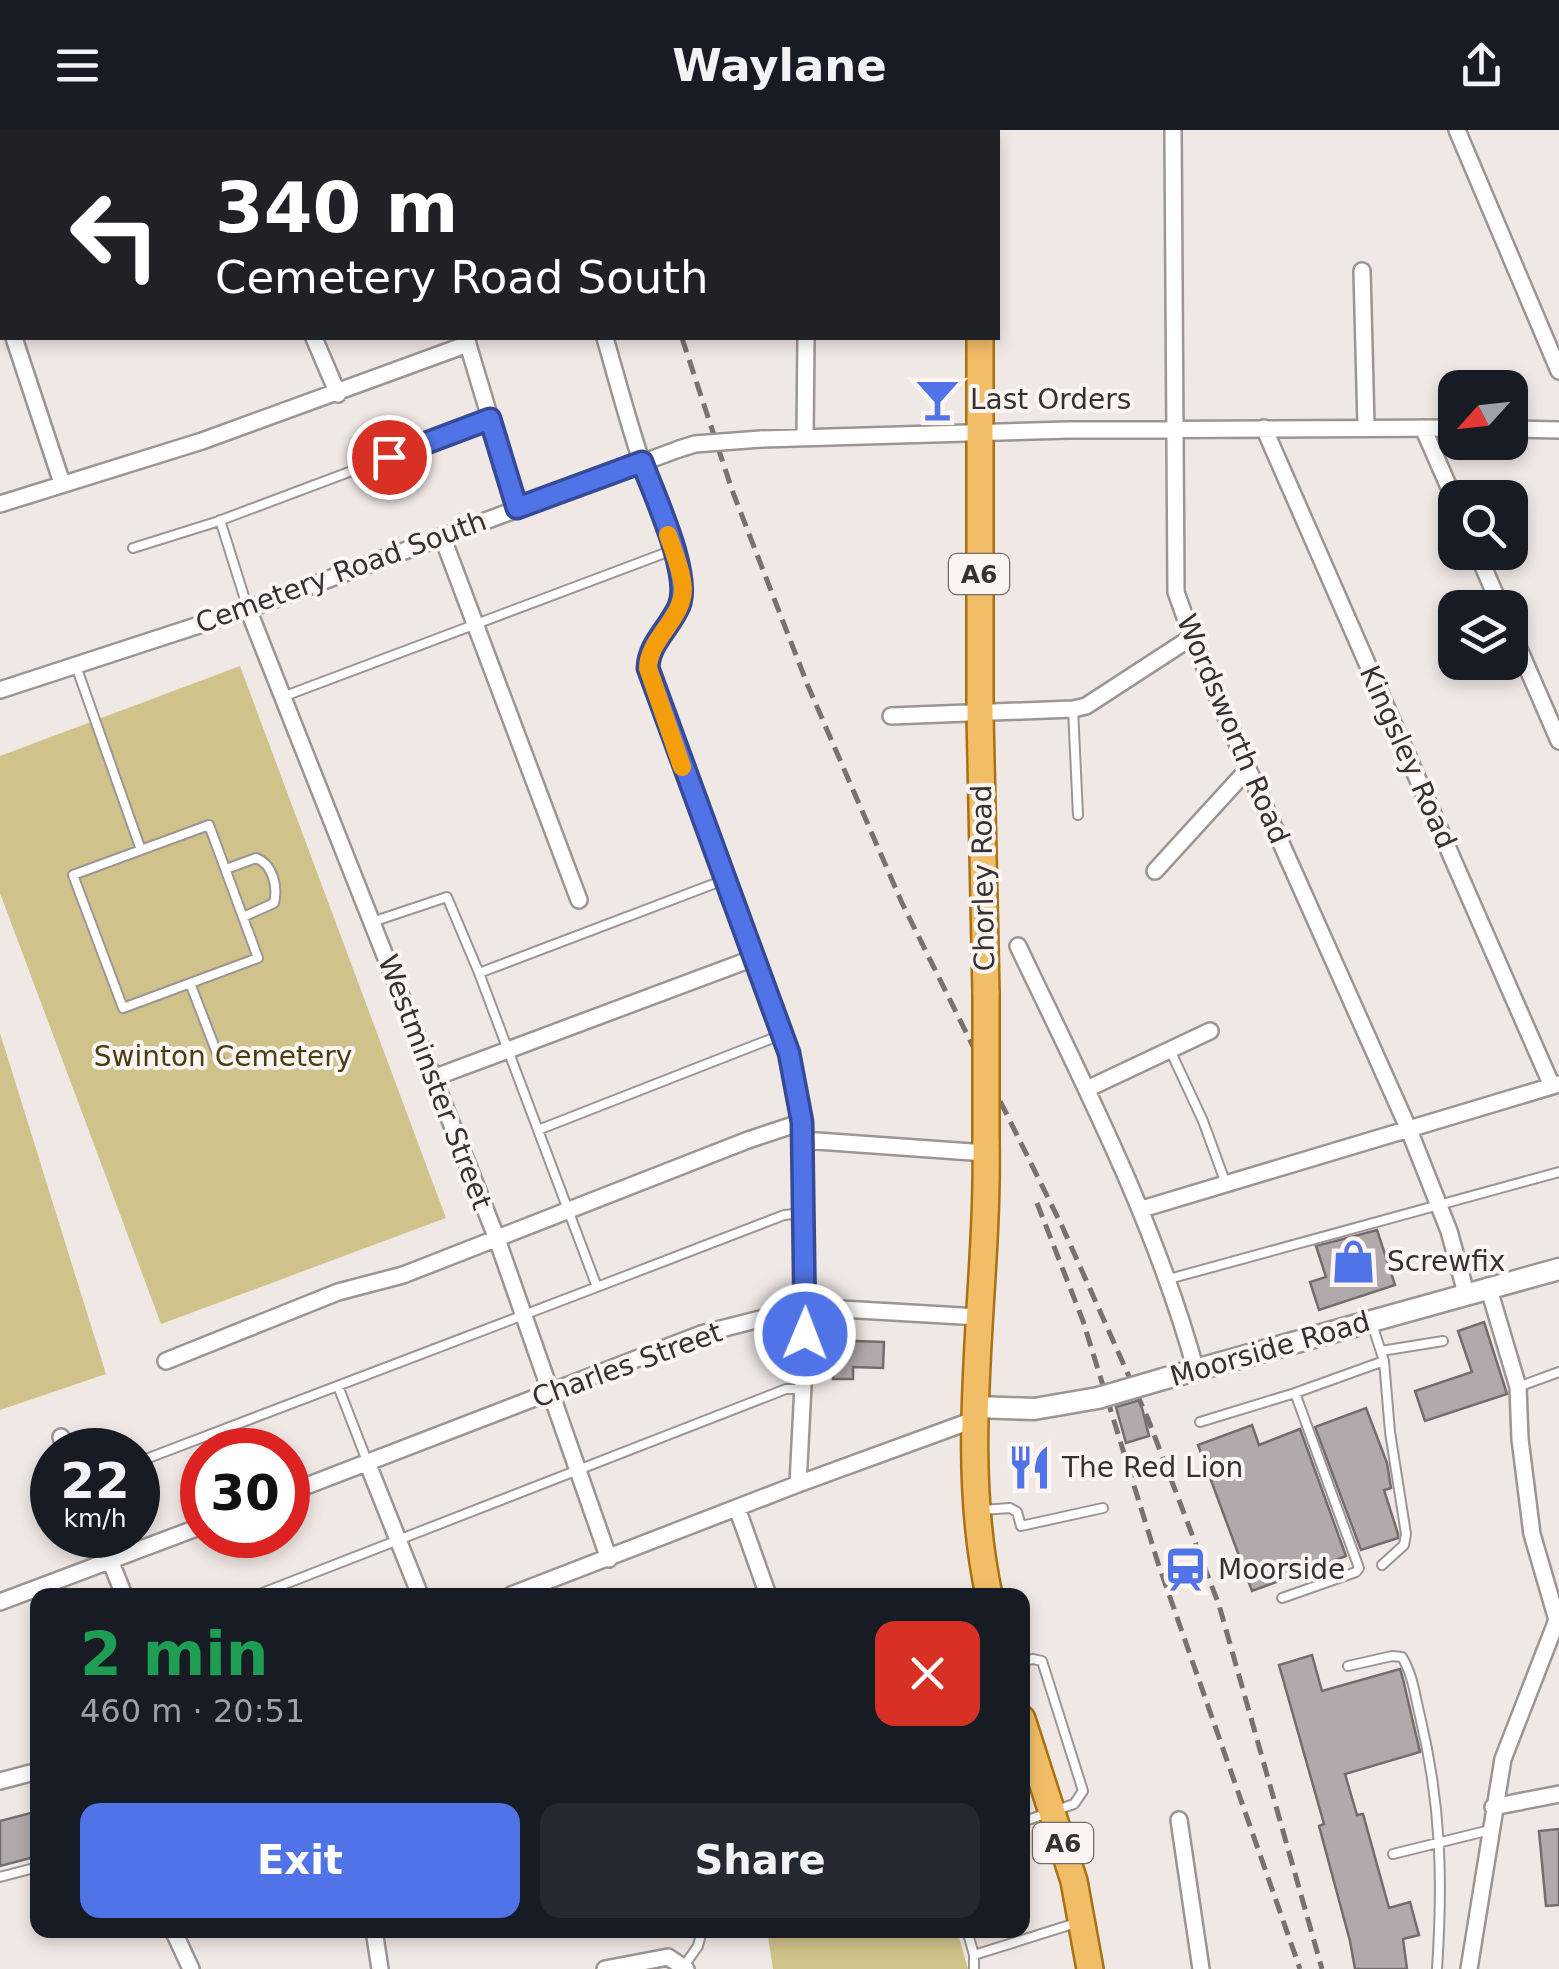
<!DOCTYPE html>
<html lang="en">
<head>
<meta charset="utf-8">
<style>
  :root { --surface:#171b24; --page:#242831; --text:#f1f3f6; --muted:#9ea1a6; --accent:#5173e8 }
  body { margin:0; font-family:"DejaVu Sans",sans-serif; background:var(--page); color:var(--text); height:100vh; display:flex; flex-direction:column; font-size:38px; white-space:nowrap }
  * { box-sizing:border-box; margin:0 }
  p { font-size:32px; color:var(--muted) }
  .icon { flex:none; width:55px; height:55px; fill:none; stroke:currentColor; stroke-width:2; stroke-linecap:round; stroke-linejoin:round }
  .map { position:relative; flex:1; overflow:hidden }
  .side { position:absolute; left:30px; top:1458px; width:1000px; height:350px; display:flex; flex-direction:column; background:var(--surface); border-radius:20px; box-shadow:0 5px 15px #0003 }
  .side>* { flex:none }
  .top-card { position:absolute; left:0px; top:0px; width:1000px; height:210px; box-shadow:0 5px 15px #0003; background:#202124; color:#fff; overflow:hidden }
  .needle { width:65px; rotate:243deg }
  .tools { position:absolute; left:1438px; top:240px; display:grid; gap:20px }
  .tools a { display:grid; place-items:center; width:90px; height:90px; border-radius:20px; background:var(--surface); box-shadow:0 5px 15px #0003; font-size:50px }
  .speed { position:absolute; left:30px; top:1298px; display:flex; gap:20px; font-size:50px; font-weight:700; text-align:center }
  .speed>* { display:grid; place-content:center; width:130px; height:130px; border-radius:50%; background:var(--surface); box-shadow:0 5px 15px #0003; line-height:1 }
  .speed small { font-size:25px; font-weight:400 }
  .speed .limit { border:15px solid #d22; background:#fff; color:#111 }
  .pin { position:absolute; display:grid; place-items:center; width:85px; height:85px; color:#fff; margin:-42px; border:5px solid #fff; border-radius:50%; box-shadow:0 2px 10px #0007 }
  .me { position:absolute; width:110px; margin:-55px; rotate:1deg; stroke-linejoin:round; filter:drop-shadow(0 0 8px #0008) }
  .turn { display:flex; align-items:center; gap:35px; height:210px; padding:0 50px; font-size:45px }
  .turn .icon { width:130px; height:130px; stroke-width:2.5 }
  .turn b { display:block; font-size:70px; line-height:85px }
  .round { display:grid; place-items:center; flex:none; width:105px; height:105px; border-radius:20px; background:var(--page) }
  .head { display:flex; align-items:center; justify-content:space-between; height:170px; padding:0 50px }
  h1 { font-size:60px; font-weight:700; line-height:75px; color:#1e9e55 }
  .button { display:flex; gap:20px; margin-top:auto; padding:20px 50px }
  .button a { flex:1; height:115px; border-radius:20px; background:var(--accent); color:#fff; font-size:40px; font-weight:700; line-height:115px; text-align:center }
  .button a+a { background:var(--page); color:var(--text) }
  header { display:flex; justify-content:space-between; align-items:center; height:130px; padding:0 50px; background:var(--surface); font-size:45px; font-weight:700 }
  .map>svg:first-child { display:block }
  .green { fill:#cfc28a }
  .building { fill:#b2aaaa; stroke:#756d6d; stroke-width:2.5 }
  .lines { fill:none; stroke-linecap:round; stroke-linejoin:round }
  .service-casing { stroke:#9d9593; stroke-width:12 }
  .minor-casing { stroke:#9d9593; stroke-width:20 }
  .tertiary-casing { stroke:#9d9593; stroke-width:25 }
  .primary-casing { stroke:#a97112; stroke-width:30 }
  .service { stroke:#fff; stroke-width:8 }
  .minor { stroke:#fff; stroke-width:15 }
  .tertiary { stroke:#fff; stroke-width:20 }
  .primary { stroke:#f1be67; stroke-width:25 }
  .rail { stroke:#777270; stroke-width:5; stroke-dasharray:15 8; stroke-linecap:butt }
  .minor-bridge-casing { stroke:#9d9593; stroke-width:20; stroke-linecap:butt }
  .tertiary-bridge-casing { stroke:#9d9593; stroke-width:25; stroke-linecap:butt }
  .primary-bridge-casing { stroke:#a97112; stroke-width:30; stroke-linecap:butt }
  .minor-bridge { stroke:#fff; stroke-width:15 }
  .tertiary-bridge { stroke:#fff; stroke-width:20 }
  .primary-bridge { stroke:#f1be67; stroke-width:25 }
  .route-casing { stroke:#354b97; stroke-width:25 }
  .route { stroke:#5173e8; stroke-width:18 }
  .slow { stroke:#f59e0b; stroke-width:18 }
  .labels { text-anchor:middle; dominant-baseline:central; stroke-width:8; stroke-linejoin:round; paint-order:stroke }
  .shield { fill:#fdf5f2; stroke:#716c6b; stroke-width:2.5 }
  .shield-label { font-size:25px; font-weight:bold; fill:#353231 }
  .poi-label { font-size:28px; fill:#353231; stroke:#fdf5f2; text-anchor:start }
  .street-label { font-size:28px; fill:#353231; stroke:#fdf5f2 }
  .park-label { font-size:28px; fill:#483e11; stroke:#fdf5f2 }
</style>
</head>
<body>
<header><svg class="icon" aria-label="menu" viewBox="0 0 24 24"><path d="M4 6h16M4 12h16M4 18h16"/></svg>Waylane<svg class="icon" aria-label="share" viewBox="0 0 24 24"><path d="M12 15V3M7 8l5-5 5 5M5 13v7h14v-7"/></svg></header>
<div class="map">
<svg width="1559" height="1839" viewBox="0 0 1559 1839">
  <rect width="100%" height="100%" fill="#f0e8e5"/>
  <path class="green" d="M240,536l206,552 -285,106 -161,-431v-137z
    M0,903l106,341 -106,36z
    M767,1800h190l11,39h-195z"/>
  <path class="building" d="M1377,1100l18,55 -76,25 -9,-28 16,-5 -10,-31z
    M1484,1192l23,72 -82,27 -10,-30 57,-19 -14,-41z
    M825,1210l59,2 -1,26 -30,-1v12h-20v-14l-9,-1z
    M1140,1270l9,36 -23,7 -10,-36z
    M1366,1278l21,55 4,25 -7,2 14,44v4l-37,12 -46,-123z
    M1252,1295l7,20 41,-16 46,127 -94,35 -54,-146z
    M1312,1525l10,36 78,-22 3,10 17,73 -75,22 12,41 6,-1 26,94 21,-6 9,33 -16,4 4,30h-52l-5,-28 -31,-115 5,-2 -45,-159z
    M38,1681v45l-38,10v-45z
    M1559,1699v76l-13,1 -7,-75z"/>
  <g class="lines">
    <defs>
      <path id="service" d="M220,390l28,89
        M133,418l83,-26 274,-103
        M76,536l65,184
        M285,566l388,-146
        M1073,579l5,106
        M209,695l49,133 -135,50 -50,-133z
        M226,739l30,-11c17,6 22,29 18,45l-31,14
        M372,792l75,-25 32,76
        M190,853l30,78
        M1170,920l33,71 23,63
        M538,1000l243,-95
        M1169,1149l390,-107
        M597,1157l187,-72 21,-2
        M1381,1221l62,-10
        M338,1256l29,75
        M1518,1257l41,-15
        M1200,1292l95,-29 89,-32 -12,-37
        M138,1332l459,-175 -118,-314 245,-93
        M982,1380l28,-2 7,4 4,14 82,-18
        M1382,1435l22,-20 2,-11 -16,-102 -6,-71
        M257,1465l529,-206h16
        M1282,1468l74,-26 3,-4 -64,-175
        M1022,1531l11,-2 9,2 41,130 -9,13 -52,18
        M1348,1536l44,-10 10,1c11,18 13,39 18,59 21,88 23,163 17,253
        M1393,1724l97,-24
        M0,1747l38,-10
        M967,1800l7,25
        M684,1836l14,-20 4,-16
        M974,1839v-14l102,-32"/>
      <path id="minor" d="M55,0l1,2
        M225,0l1,2
        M396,0v2
        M552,0l1,2
        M1173,0l3,462 16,45 56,132 161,361 40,101 17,62
        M1457,0l102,241
        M807,2v-2
        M1362,141l4,155
        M0,165l2,8
        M14,208l48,145
        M314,208l24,56
        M466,208l51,170
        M605,208c12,41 23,84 37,125 10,30 44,102 41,131 -3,28 -34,43 -35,74l141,385 13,69 5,185 -9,177
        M1264,298l288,658
        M1423,298l32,73
        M1510,299l49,1
        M805,306l1,-98
        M761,309l307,-9 387,-2
        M0,374l202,-63 266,-97
        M442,406l137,364
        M1477,422l24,56
        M248,479l249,630 112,320
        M1510,498l49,113
        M0,560l248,-81 431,-160
        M891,586l182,-7 13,-3 106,-69
        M1155,741l93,-102
        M1018,816c66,139 137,275 178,425
        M433,948l321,-120
        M1087,959l123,-58
        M803,1010l183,13
        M1142,1079l417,-125
        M166,1231l172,-69 65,-17 345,-135 54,-18
        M61,1307l5,13
        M367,1332l53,133
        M288,1363l413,-159 106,-27 172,10
        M737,1378l31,87
        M100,1405l24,60
        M511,1465l287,-111 178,-65
        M0,1472l202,-76
        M0,1651l38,-10
        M1493,1677l66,-13
        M1179,1690l22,149
        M173,1800l18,39
        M374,1800l6,39
        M605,1839l63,-12 18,12
        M1469,1839l34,-210 54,-139 -25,-86 -12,-95 -2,-52 -30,-101"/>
      <path id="tertiary" d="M1163,1249l396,-110
        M977,1277l57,2 64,-11"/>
      <path id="primary" d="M984,2v-2
        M980,208v376l6,279
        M986,1011c3,151 -29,305 3,454
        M1022,1589l52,162 16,88"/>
    </defs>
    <use href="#service" class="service-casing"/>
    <use href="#minor" class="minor-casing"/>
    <use href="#tertiary" class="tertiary-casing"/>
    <use href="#primary" class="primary-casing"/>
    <use href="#service" class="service"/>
    <use href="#minor" class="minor"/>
    <use href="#tertiary" class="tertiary"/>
    <use href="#primary" class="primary"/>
    <path class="rail" d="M620,0v2
      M682,208l50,152 76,196 94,217 160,323 86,193 71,186 103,364
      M1037,1073l46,118 75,242 142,406"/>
    <defs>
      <path id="minor-bridge" d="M679,319l16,-5 66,-5"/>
      <path id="tertiary-bridge" d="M1098,1268l65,-19"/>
      <path id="primary-bridge" d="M986,863v148"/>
    </defs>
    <use href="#minor-bridge" class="minor-bridge-casing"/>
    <use href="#tertiary-bridge" class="tertiary-bridge-casing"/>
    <use href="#primary-bridge" class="primary-bridge-casing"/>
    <use href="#minor-bridge" class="minor-bridge"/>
    <use href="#tertiary-bridge" class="tertiary-bridge"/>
    <use href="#primary-bridge" class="primary-bridge"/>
  </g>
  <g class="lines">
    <defs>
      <path id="route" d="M389,327l101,-38 27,89 125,-46c12,33 50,113 37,144 -10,23 -30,37 -31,62l141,385 13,69 3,212"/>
    </defs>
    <use href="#route" class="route-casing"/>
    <use href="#route" class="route"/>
    <path class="slow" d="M668,405c6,18 14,36 15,54 0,30 -34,49 -35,79l34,99"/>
  </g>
  <defs>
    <symbol id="bar-bare" viewBox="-9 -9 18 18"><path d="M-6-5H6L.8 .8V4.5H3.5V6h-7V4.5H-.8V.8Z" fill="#5173e8" stroke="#fdf5f2" stroke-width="2.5" paint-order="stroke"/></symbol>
    <symbol id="shop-bare" viewBox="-9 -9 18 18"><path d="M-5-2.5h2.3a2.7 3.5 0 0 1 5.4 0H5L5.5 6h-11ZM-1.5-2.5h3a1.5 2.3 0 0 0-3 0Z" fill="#5173e8" stroke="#fdf5f2" stroke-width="2.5" paint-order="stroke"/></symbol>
    <symbol id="restaurant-bare" viewBox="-9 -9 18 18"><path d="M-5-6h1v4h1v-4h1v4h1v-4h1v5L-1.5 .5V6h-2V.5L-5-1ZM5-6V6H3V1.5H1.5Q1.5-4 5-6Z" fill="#5173e8" stroke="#fdf5f2" stroke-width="2.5" paint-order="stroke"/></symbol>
    <symbol id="station-bare" viewBox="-9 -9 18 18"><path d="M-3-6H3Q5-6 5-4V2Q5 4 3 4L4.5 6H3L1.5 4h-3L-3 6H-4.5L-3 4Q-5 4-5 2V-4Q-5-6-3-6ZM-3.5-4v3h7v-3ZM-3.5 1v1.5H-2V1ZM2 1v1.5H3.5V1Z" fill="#5173e8" stroke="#fdf5f2" stroke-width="2.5" paint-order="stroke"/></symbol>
  </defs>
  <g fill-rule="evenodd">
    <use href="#bar-bare" x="906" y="238" width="63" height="63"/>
    <use href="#shop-bare" x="1322" y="1100" width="63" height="63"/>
    <use href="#restaurant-bare" x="998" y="1306" width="63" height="63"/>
    <use href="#station-bare" x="1154" y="1408" width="63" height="63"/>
  </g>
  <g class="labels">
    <g class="shield">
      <rect x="949" y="424" width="60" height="40" rx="8"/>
      <rect x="1033" y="1693" width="60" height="40" rx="8"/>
    </g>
    <g class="shield-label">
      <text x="979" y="444">A6</text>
      <text x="1063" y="1713">A6</text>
    </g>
    <g class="poi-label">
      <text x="970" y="269">Last Orders</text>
      <text x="1387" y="1131">Screwfix</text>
      <text x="1062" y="1337">The Red Lion</text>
      <text x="1218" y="1439">Moorside</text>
    </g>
    <g class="street-label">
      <text transform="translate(341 442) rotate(-20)">Cemetery Road South</text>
      <text transform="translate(1233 599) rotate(67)">Wordsworth Road</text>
      <text transform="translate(1408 627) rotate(66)">Kingsley Road</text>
      <text transform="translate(983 748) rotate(-91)">Chorley Road</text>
      <text transform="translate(435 952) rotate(69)">Westminster Street</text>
      <text transform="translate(1270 1219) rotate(-16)">Moorside Road</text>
      <text transform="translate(627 1235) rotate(-20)">Charles Street</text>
    </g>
    <g class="park-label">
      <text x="223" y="926">Swinton Cemetery</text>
    </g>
  </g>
</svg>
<div class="tools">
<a><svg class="needle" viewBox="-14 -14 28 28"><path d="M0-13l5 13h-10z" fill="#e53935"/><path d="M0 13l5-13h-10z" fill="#9ea1a6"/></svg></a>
<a><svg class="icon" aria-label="search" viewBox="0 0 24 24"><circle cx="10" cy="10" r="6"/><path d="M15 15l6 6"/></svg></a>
<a><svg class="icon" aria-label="layers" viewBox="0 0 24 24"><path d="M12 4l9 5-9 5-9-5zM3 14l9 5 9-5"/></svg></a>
</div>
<div class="speed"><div>22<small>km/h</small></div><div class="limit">30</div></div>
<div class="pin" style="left:389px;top:327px;background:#d93025"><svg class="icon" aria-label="arrive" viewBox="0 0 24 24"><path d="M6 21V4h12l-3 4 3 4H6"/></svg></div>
<svg class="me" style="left:805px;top:1204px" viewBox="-20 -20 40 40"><circle r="17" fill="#5173e8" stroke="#fff" stroke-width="3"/><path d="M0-11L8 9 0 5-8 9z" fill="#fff"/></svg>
<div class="top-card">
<div class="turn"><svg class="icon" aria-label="left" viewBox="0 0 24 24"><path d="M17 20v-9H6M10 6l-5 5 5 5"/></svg><div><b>340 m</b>Cemetery Road South</div></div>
</div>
<section class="side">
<div class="head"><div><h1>2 min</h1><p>460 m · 20:51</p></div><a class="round" style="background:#d93025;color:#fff"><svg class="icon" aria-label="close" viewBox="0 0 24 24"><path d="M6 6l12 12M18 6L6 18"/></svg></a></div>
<div class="button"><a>Exit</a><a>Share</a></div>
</section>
</div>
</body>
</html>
